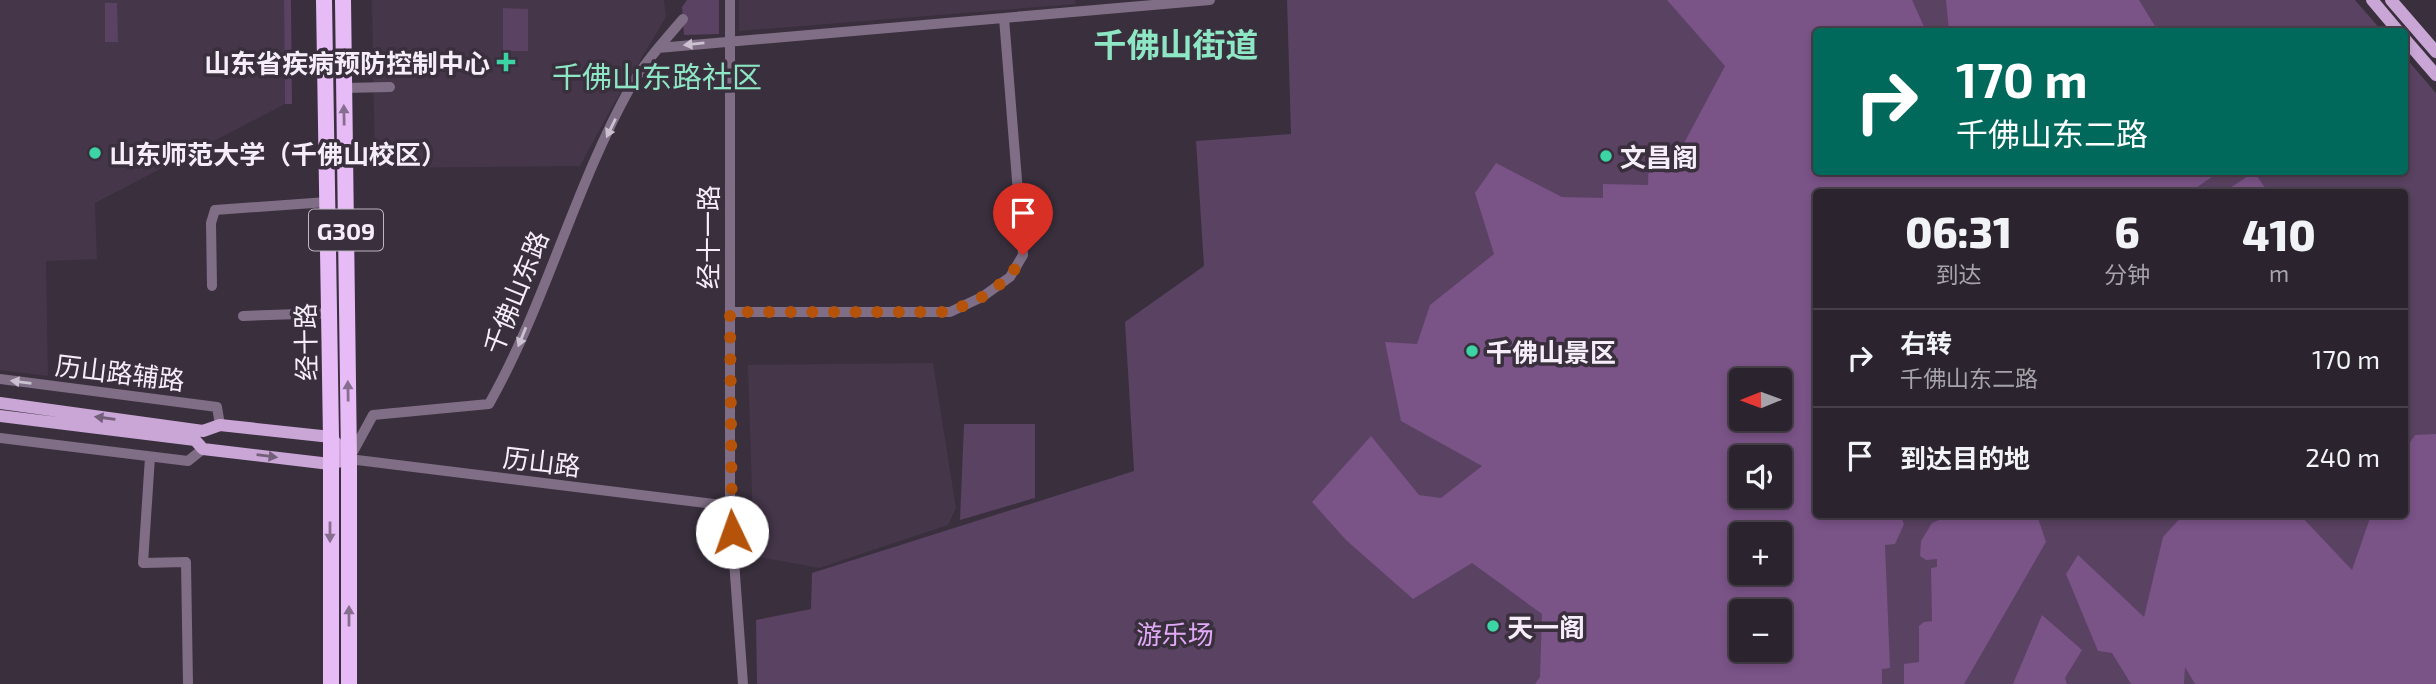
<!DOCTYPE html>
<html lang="zh">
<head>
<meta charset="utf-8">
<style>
  :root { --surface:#2b232e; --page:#372f3a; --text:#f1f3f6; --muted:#a6a4aa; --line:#47404a }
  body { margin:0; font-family:"Exo 2","Noto Sans SC",sans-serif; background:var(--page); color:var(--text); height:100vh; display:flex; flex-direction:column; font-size:26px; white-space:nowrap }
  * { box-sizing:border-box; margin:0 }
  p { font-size:23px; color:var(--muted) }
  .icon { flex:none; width:38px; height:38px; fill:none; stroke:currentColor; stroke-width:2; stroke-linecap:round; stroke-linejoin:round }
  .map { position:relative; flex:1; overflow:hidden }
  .side { position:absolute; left:1813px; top:189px; width:595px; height:329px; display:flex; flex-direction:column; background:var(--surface); border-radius:7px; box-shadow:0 4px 10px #0003,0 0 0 2px var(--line) }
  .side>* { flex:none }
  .banner { position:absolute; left:1813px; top:28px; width:595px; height:147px; border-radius:7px; box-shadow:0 4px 10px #0003,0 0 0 2px var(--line); background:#00695c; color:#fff; overflow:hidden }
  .needle { width:46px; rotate:269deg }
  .tools { position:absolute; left:1729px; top:368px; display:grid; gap:14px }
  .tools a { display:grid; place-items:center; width:63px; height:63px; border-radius:7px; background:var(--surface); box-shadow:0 4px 10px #0003,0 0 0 2px var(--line); font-size:35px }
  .pin { position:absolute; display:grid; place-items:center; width:60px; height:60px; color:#fff; margin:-72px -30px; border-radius:50% 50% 50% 0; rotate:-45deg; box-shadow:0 0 7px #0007 }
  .pin .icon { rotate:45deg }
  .me { position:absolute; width:77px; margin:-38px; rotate:357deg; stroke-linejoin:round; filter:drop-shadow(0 0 5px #0008) }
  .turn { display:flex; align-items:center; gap:24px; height:147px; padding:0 28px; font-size:32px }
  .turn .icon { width:91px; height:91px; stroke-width:2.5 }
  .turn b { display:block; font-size:49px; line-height:60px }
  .eta { display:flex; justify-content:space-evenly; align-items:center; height:119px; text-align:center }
  .eta b { font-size:42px; font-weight:800; line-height:49px }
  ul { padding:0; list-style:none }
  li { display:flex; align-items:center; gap:21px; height:98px; padding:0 28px; border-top:2px solid var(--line) }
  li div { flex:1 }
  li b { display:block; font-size:26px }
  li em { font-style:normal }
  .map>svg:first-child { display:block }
  .built { fill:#45364a }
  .green { fill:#5a4262; fill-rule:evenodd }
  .forest { fill:#7a5387; fill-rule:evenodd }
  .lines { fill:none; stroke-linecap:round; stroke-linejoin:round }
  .minor { stroke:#7f6e85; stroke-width:10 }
  .major { stroke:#c9a6d6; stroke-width:12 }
  .highway { stroke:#e7bcf6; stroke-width:16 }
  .oneway { fill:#ccc1d0 }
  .oneway2 { fill:#876e90 }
  .oneway3 { fill:#735f7a }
  .route { stroke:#b45309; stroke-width:12; stroke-dasharray:0 21.6 }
  .poi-dot { fill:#3cd4a4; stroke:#392f3d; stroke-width:2.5 }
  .labels { text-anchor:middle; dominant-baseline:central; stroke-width:7; stroke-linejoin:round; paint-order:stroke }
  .shield { fill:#392f3d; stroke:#bdb5c0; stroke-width:2 }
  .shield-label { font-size:24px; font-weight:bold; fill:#f5eef8 }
  .poi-label { font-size:26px; font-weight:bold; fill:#f5eef8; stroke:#392f3d; text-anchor:start }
  .street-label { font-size:26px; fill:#f5eef8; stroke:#392f3d }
  .park-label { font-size:26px; fill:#e1a9f6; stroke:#392f3d }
  .quarter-label { font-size:30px; fill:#8ee7c4; stroke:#392f3d }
  .district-label { font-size:33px; font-weight:bold; fill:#8ee7c4; stroke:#392f3d }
</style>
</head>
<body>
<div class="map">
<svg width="2436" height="684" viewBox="0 0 2436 684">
  <rect width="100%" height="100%" fill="#392f3d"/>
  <path class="built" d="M0,0h284l1,104 -190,99 2,56 -51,2 2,115 -48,-6z
    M372,0h292l2,17 -54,90 -32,59 -205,2z
    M739,0h336l1,4 -337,27z
    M933,363l23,145 -8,17 -129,43 -65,-12 -6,-191z"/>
  <path class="green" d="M284,0h7l1,104h-7z
    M687,0h32v34l-35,1 -2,-28z
    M1287,0h1068l27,31 -566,1v140h588l1,-115 31,36v591h-1679l-1,-64 55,-11 1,-36 322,-102 -9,-149 79,-56 -8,-125 95,-7zM1816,192h588v322h-588zM1741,380h39v38h-39zM1741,457h39v38h-39zM1741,534h39v38h-39zM1741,611h39v38h-39z
    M105,3h12l1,39h-13z
    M503,8l25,1v42h-25z
    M964,424h71v74l-75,22z"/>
  <path class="forest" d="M1667,0h245l14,31 -110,1v140h403l-29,20h-374v322l84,1 4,9 -9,20 -10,1 5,123 -8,1v15h-347l5,-7 2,-63 -70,-51 -59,36 -67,-59 -34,-38 59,-66 48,59 22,3 41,-32 -81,-45 -16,-79 32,2 13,-39 64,-51 -19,-61 21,-30 66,34 41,1v-14l45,1 1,-33 33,-5 43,-81zM1741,380h39v38h-39zM1741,457h39v38h-39zM1741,534h39v38h-39zM1741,611h39v38h-39z
    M1946,0h193l19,31h-209z
    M2254,172l14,20h-44z
    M2436,434v250h-241l-10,-17 -1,17h-53l-19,-31 -14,-2 -32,-77 12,-19 66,62 19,-80 20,-22h117l52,55 19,-55 33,-1 1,-64 10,-15z
    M1951,515h86l9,27 -82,142h-60v-20l15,-2v-36l5,-4 8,-1 -1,-53 6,-1v-8l-11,1 -6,-4 1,-15 11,-18z
    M2042,615l40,35 -17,28 2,6h-54z"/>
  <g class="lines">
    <path class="minor" d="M730,0v506l13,178
      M683,19c-18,21 -38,43 -52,67 -57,102 -85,217 -142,318l-116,11 -24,44 381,47
      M658,48l552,-48
      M344,88l46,-1
      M212,286l-1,-63 4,-13 112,-8
      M730,312h220l32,-15 28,-20 13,-22 -19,-237
      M243,316l86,-3
      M0,379l217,28 3,18
      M0,438l188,23 15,-12
      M150,457l-7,106 43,-1 2,122"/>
    <path class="major" d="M2372,0l27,32
      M2391,0l45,52
      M2404,38l32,37
      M0,403l203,28 17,-6 111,12 18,22 -19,5 -127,-15 -8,-9 -195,-24"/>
    <path class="highway" d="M324,0l7,437v247
      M343,0l6,459v225"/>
  </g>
  <defs><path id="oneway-solid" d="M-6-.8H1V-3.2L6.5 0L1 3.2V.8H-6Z" transform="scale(1.75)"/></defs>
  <g class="oneway">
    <use href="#oneway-solid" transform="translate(694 44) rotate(174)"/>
    <use href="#oneway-solid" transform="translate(611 128) rotate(116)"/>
    <use href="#oneway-solid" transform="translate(522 337) rotate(112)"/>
    <use href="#oneway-solid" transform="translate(21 382) rotate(-173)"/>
  </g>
  <g class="oneway2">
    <use href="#oneway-solid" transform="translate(344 115) rotate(-91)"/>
    <use href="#oneway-solid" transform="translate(348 391) rotate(-91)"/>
    <use href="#oneway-solid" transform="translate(330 532) rotate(90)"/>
    <use href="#oneway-solid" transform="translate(349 616) rotate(-90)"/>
  </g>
  <g class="oneway3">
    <use href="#oneway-solid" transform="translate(105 418) rotate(-172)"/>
    <use href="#oneway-solid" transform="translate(267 456) rotate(7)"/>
  </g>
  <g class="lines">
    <path class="route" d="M732,532l-2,-220h220l32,-15 28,-20 13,-22"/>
  </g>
  <g class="poi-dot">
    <path d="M502.5 51.5h7v7h7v7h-7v7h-7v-7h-7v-7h7z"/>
    <circle cx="95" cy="153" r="7"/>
    <circle cx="1606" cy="156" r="7"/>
    <circle cx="1472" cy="351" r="7"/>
    <circle cx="1493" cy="626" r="7"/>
  </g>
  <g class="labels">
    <rect class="shield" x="309" y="209.5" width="74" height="41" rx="5"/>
    <g class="shield-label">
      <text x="346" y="230">G309</text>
    </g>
    <g class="poi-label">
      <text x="490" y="62" text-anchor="end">山东省疾病预防控制中心</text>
      <text x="109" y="153">山东师范大学（千佛山校区）</text>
      <text x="1620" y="156">文昌阁</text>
      <text x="1486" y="351">千佛山景区</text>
      <text x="1507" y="626">天一阁</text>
    </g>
    <g class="street-label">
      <text transform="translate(707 237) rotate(-90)">经十一路</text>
      <text transform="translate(515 292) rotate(-68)">千佛山东路</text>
      <text transform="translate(305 342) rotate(-91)">经十路</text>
      <text transform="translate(120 372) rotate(7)">历山路辅路</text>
      <text transform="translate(542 461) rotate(7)">历山路</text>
    </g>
    <g class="park-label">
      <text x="1175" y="633">游乐场</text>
    </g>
    <g class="quarter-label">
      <text x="657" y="76">千佛山东路社区</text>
    </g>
    <g class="district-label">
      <text x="1176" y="44">千佛山街道</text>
    </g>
  </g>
</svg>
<div class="tools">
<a><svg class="needle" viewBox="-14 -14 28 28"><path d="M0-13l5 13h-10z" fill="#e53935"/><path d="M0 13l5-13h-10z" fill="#a6a4aa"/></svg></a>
<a><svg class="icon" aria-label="sound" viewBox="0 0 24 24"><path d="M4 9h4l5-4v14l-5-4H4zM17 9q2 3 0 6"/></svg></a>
<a>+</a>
<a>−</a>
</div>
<div class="pin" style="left:1023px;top:255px;background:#d93025"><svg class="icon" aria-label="arrive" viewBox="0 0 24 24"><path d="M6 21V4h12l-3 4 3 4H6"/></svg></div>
<svg class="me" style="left:732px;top:532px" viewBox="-20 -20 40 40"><circle r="19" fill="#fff"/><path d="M0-13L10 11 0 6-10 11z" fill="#b45309"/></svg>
<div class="banner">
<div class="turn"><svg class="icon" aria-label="right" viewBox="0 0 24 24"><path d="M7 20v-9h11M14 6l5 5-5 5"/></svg><div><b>170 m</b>千佛山东二路</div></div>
</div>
<section class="side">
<div class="eta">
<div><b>06:31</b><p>到达</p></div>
<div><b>6</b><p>分钟</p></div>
<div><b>410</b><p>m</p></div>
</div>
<ul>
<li><svg class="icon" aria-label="right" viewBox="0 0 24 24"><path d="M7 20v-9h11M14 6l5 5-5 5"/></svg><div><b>右转</b><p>千佛山东二路</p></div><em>170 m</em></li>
<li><svg class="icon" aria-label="arrive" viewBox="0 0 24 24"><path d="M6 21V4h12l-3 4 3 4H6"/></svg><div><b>到达目的地</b></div><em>240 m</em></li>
</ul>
</section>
</div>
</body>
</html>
